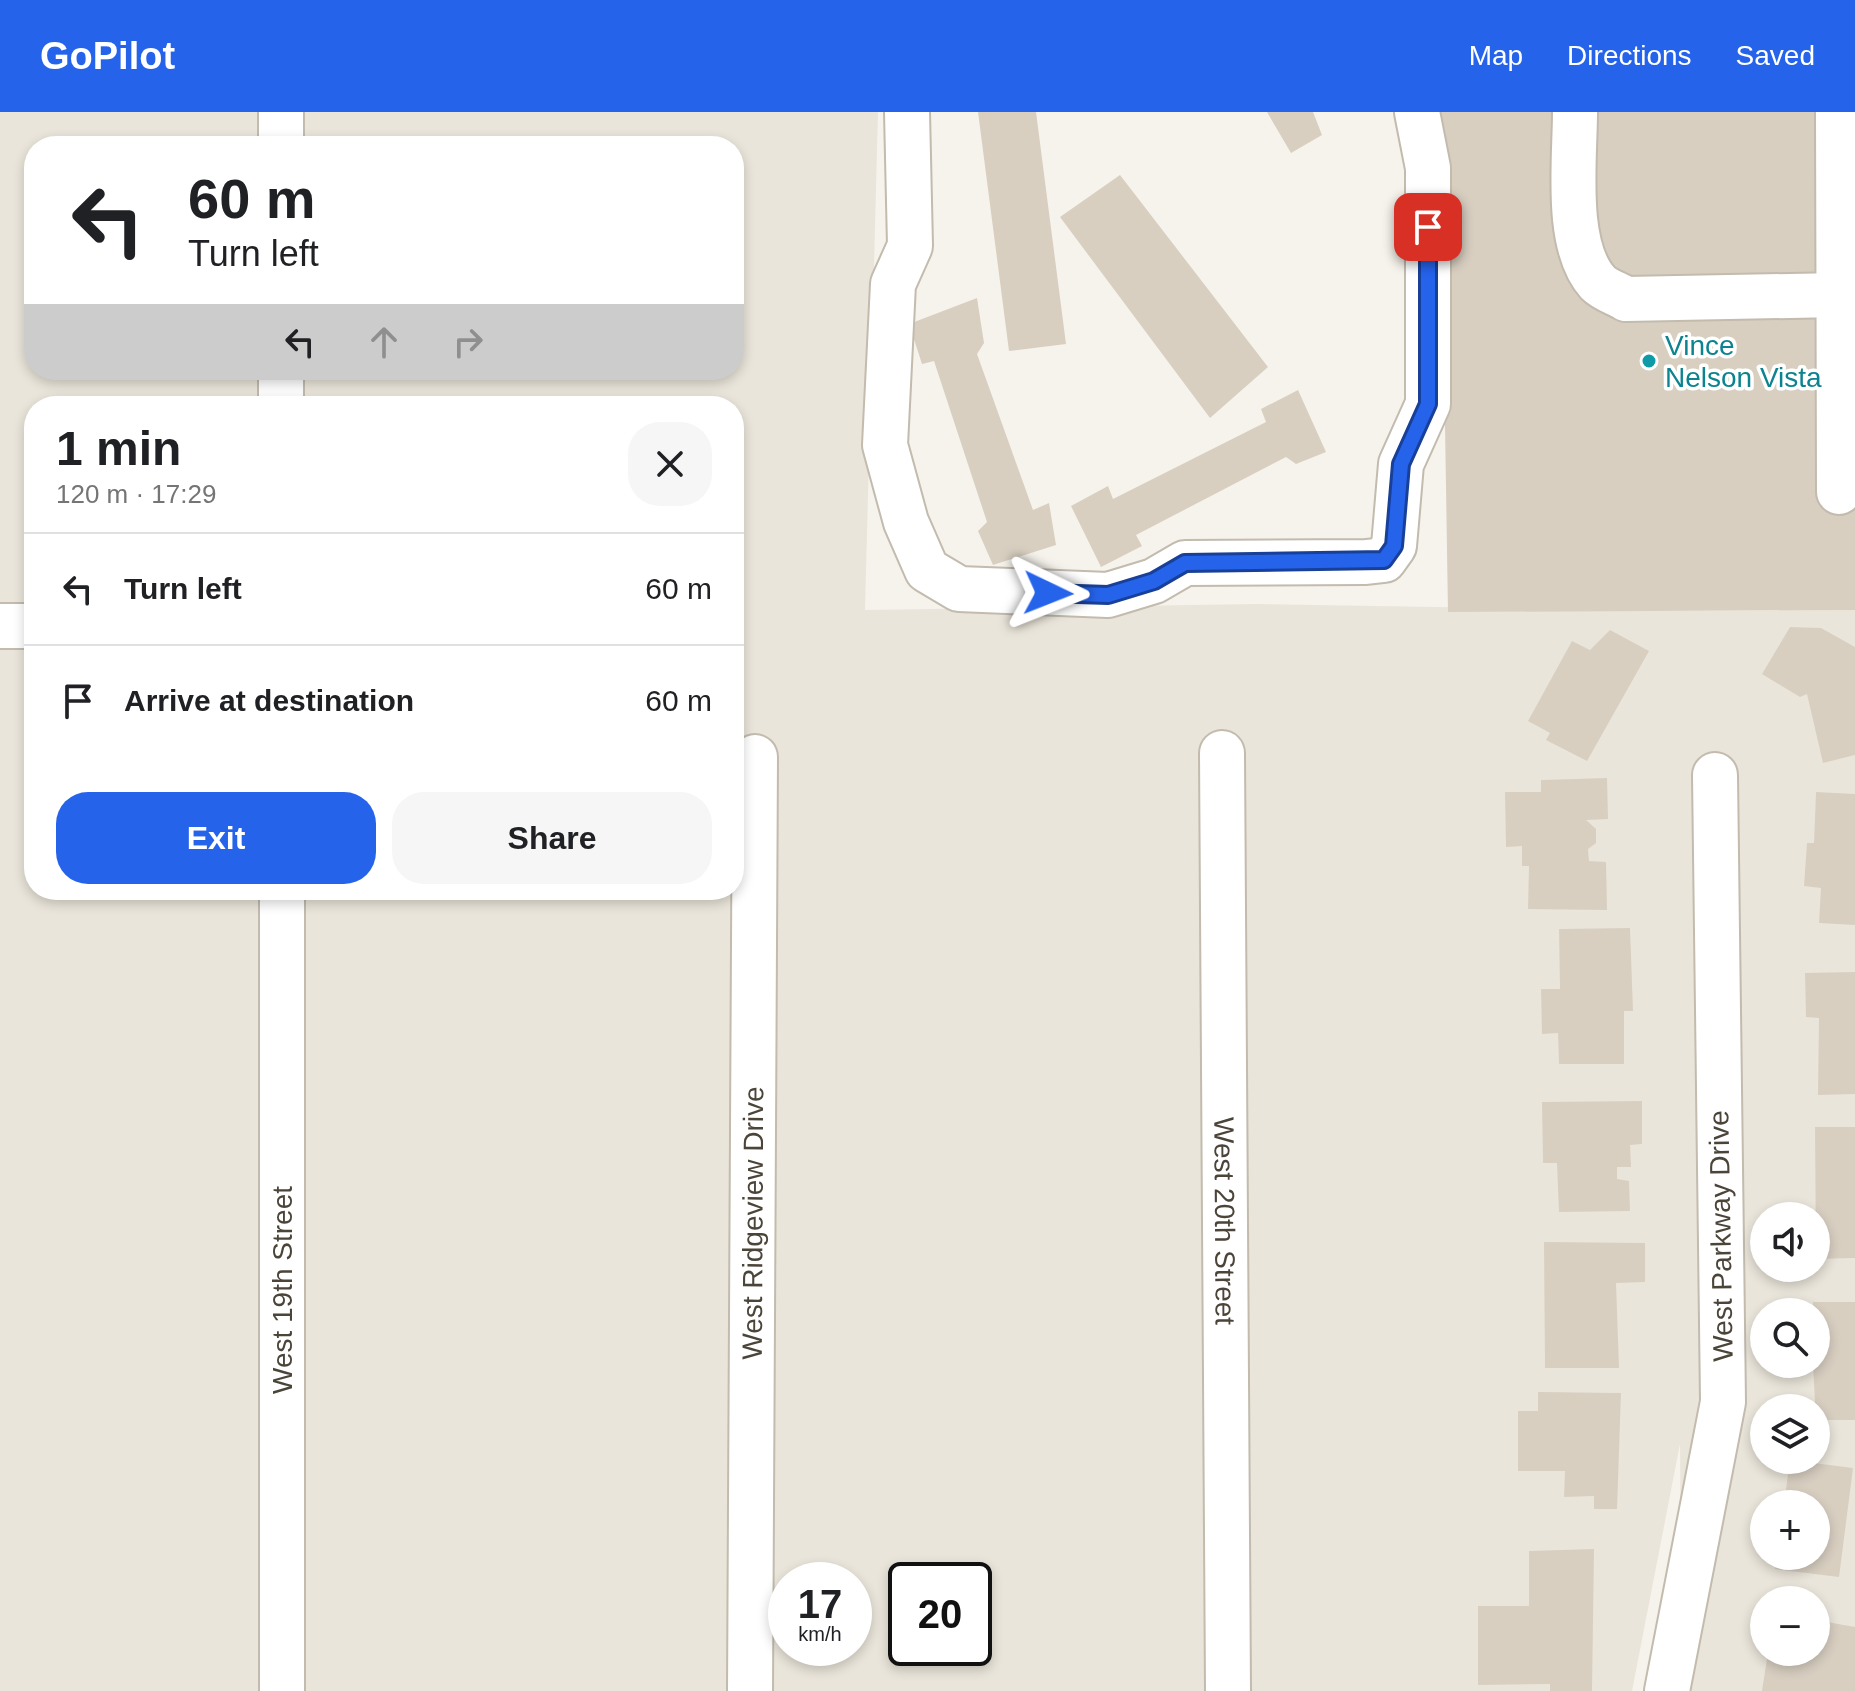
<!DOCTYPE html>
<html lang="en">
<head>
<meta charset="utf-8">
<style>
  :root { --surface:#fff; --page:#f6f6f6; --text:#202124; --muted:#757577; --line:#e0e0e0; --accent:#2563eb }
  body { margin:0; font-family:Arial,sans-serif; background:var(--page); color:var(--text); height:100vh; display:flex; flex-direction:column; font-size:30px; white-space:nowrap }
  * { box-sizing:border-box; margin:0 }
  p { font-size:26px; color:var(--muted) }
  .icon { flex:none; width:44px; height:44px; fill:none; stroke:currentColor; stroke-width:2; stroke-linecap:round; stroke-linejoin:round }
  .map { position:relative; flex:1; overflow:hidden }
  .panel { position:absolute; left:24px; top:284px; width:720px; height:504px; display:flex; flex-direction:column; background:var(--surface); border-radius:32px; box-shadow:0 4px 12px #0003 }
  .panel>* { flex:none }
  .banner { position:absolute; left:24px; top:24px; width:720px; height:244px; border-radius:32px; box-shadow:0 4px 12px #0003; background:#fff; color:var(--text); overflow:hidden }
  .tools { position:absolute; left:1750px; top:1090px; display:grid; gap:16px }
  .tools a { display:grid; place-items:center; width:80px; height:80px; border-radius:50%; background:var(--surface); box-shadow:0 4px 12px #0003; font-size:40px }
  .speed { position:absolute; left:768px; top:1450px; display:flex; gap:16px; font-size:40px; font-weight:700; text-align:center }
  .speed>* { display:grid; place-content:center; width:104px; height:104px; border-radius:50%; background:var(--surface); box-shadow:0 4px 12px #0003; line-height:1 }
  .speed small { font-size:20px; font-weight:400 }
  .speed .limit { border:4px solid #111; border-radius:12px; background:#fff; color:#111 }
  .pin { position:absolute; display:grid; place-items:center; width:68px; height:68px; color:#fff; margin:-34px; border-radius:16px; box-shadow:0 4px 12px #0006 }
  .me { position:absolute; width:88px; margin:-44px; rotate:92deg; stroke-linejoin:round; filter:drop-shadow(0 0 6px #0008) }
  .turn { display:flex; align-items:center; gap:28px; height:168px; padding:0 32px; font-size:36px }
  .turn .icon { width:104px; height:104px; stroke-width:2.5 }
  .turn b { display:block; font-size:56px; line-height:68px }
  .lanes { display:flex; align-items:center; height:76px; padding:0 32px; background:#0003; justify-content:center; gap:40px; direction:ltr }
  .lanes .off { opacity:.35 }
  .round { display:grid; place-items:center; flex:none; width:84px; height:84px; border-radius:32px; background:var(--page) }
  .headline { display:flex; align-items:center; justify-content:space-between; height:136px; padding:0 32px }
  h1 { font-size:48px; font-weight:700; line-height:60px }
  .primary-button { display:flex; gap:16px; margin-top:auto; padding:16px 32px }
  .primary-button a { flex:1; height:92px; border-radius:32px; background:var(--accent); color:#fff; font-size:32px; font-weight:700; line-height:92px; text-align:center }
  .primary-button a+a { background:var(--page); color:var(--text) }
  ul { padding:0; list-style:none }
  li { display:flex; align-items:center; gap:24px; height:112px; padding:0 32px; border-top:2px solid var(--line) }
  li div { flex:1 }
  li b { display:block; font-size:30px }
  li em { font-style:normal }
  header { display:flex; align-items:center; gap:48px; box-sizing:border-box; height:112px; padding:0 40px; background:var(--accent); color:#fff }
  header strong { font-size:38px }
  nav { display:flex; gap:44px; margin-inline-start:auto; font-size:28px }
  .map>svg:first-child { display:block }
  .residential { fill:#eae5da; fill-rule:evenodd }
  .building { fill:#d8cfc1 }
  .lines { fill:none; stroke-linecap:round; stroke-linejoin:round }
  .minor-casing { stroke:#c2bbae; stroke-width:48 }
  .minor { stroke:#fff; stroke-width:44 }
  .route-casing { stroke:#184099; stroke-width:20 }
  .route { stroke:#2563eb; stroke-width:14 }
  .culture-dot { fill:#0f9aa8; stroke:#fff; stroke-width:3 }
  .labels { text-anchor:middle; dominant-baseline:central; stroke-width:7; stroke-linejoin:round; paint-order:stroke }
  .culture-label { font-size:28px; fill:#0d838f; stroke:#fff; text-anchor:start }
  .street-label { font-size:28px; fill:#4b4439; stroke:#fff }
</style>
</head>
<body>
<header>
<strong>GoPilot</strong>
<nav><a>Map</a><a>Directions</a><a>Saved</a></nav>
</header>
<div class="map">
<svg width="1855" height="1579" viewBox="0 0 1855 1579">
  <rect width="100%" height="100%" fill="#f6f3ec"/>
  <path class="residential" d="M0,0h878l-13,498 392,-6 418,7 180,-1v1081h-173l-2,-247 -48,247h-1632zM34,34h700v224h-700zM34,294h700v484h-700zM1764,1104h52v52h-52zM1764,1200h52v52h-52zM1764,1296h52v52h-52zM1764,1392h52v52h-52zM786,1468h68v68h-68zM906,1468h68v68h-68zM1764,1488h52v52h-52z"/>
  <path class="building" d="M978,0h58l30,232 -57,7z
    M1267,0h46l9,23 -31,18z
    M1440,0h415v498l-407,2z
    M1120,63l148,192 -58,51 -150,-201z
    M977,186l7,45 -7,11 56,156 16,-7 7,42 -63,20 -15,-34 9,-9 -53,-161 -12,3 -13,-40z
    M1298,278l28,62 -30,12 -10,-7 -150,78 6,11 -41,21 -30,-61 37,-20 5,13 153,-77 -5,-13z
    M1790,515l31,1 34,19v108l-32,8 -16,-69 -7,3 -38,-23z
    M1610,518l39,21 -62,110 -41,-21 4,-7 -22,-12 44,-80 18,9z
    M1607,666l1,41 -22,1 10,9v14l-8,6 1,12 17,1 1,48 -79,-1 1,-43h-7v-20l-16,1 -1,-55h36v-12z
    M1816,680l39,2v131l-36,-2 2,-35 -17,-2 3,-43h7z
    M1630,816l3,83h-9v53h-65l-1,-31 -16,1 -1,-45h19l-1,-60z
    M1855,860v122l-37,1 1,-77 -13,-1 -1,-44z
    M1642,989v43l-12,1 1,22h-14v12l12,2 1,30 -71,1 -2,-49h-14l-1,-61z
    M1815,1015h40v131l-39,1z
    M1544,1130l101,1v39l-29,1 3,85h-74z
    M1813,1190h42v118h-39l-3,-56h3v-52h-3z
    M1538,1280l83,1 -4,116h-23v-13l-30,1 1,-26h-47v-60h20z
    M1790,1348l63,8 -14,109 -64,-8 2,-13h39v-52h-32z
    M1594,1437l-2,142h-42v-7l-72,1v-79h51v-55z
    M1816,1508l39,7v64h-93l6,-39h48z"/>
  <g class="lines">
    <defs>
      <g id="minor">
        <path d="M281,0v34"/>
        <path d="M907,0l3,134 -17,38 -8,161 21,77 21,48 32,19 149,6 46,-14 31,-18 181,-1 18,-2 10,-14 7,-82 27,-60v-236l-11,-56"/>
        <path d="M1575,0c0,48 -11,134 23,171 7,7 20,11 28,16l213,-4"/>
        <path d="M1838,0l1,380"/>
        <path d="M281,258v36"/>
        <path d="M0,514h34"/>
        <path id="s1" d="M1222,641l6,938"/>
        <path d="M282,778v801"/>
        <path id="s2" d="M750,1579l5,-934"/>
        <path d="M1667,1579l56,-289 -8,-627"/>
      </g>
    </defs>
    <use href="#minor" class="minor-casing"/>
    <use href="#minor" class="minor"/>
  </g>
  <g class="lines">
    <defs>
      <path id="route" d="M1048,481l60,2 46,-14 31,-18 199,-3 10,-14 7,-82 27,-60v-177"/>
    </defs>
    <use href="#route" class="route-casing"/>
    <use href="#route" class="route"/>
  </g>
  <circle class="culture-dot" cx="1649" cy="249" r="8"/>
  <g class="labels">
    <g class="culture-label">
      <text x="1665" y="233">Vince<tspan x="1665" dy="32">Nelson Vista</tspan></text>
    </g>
    <g class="street-label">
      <text stroke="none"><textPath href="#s1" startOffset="468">West 20th Street</textPath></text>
      <text stroke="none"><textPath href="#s2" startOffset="468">West Ridgeview Drive</textPath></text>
      <text transform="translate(1721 1124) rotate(-91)">West Parkway Drive</text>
      <text transform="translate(282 1178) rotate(-90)">West 19th Street</text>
    </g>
  </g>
</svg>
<div class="tools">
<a><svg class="icon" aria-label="sound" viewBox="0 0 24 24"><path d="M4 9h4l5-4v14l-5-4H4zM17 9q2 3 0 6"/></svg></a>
<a><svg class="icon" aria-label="search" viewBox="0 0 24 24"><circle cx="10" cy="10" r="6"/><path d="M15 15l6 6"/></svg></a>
<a><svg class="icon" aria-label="layers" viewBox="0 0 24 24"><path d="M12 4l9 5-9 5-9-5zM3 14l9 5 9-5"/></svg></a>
<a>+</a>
<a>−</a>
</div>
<div class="speed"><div>17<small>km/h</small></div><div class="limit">20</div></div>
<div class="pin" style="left:1428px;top:115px;background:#d93025"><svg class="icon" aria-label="arrive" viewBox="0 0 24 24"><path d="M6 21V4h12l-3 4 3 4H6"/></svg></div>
<svg class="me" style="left:1048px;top:481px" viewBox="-20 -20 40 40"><path d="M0-17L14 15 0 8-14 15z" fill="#2563eb" stroke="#fff" stroke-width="4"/></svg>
<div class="banner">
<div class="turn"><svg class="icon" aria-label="left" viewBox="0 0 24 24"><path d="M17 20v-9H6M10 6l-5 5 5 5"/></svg><div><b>60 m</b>Turn left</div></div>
<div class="lanes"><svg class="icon" aria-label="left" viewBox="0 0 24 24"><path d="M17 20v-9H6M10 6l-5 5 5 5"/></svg><svg class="icon off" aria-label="ahead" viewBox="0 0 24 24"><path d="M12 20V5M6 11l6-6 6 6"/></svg><svg class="icon off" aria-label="right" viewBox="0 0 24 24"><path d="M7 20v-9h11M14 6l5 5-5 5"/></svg></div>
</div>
<section class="panel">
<div class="headline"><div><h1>1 min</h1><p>120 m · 17:29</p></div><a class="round"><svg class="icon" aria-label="close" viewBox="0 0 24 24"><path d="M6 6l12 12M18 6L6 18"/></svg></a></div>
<ul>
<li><svg class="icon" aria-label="left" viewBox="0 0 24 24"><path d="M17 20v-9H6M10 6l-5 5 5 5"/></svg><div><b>Turn left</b></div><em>60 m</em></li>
<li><svg class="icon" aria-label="arrive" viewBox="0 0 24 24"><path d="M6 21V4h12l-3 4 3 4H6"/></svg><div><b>Arrive at destination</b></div><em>60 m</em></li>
</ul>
<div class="primary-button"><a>Exit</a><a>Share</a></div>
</section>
</div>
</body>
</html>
